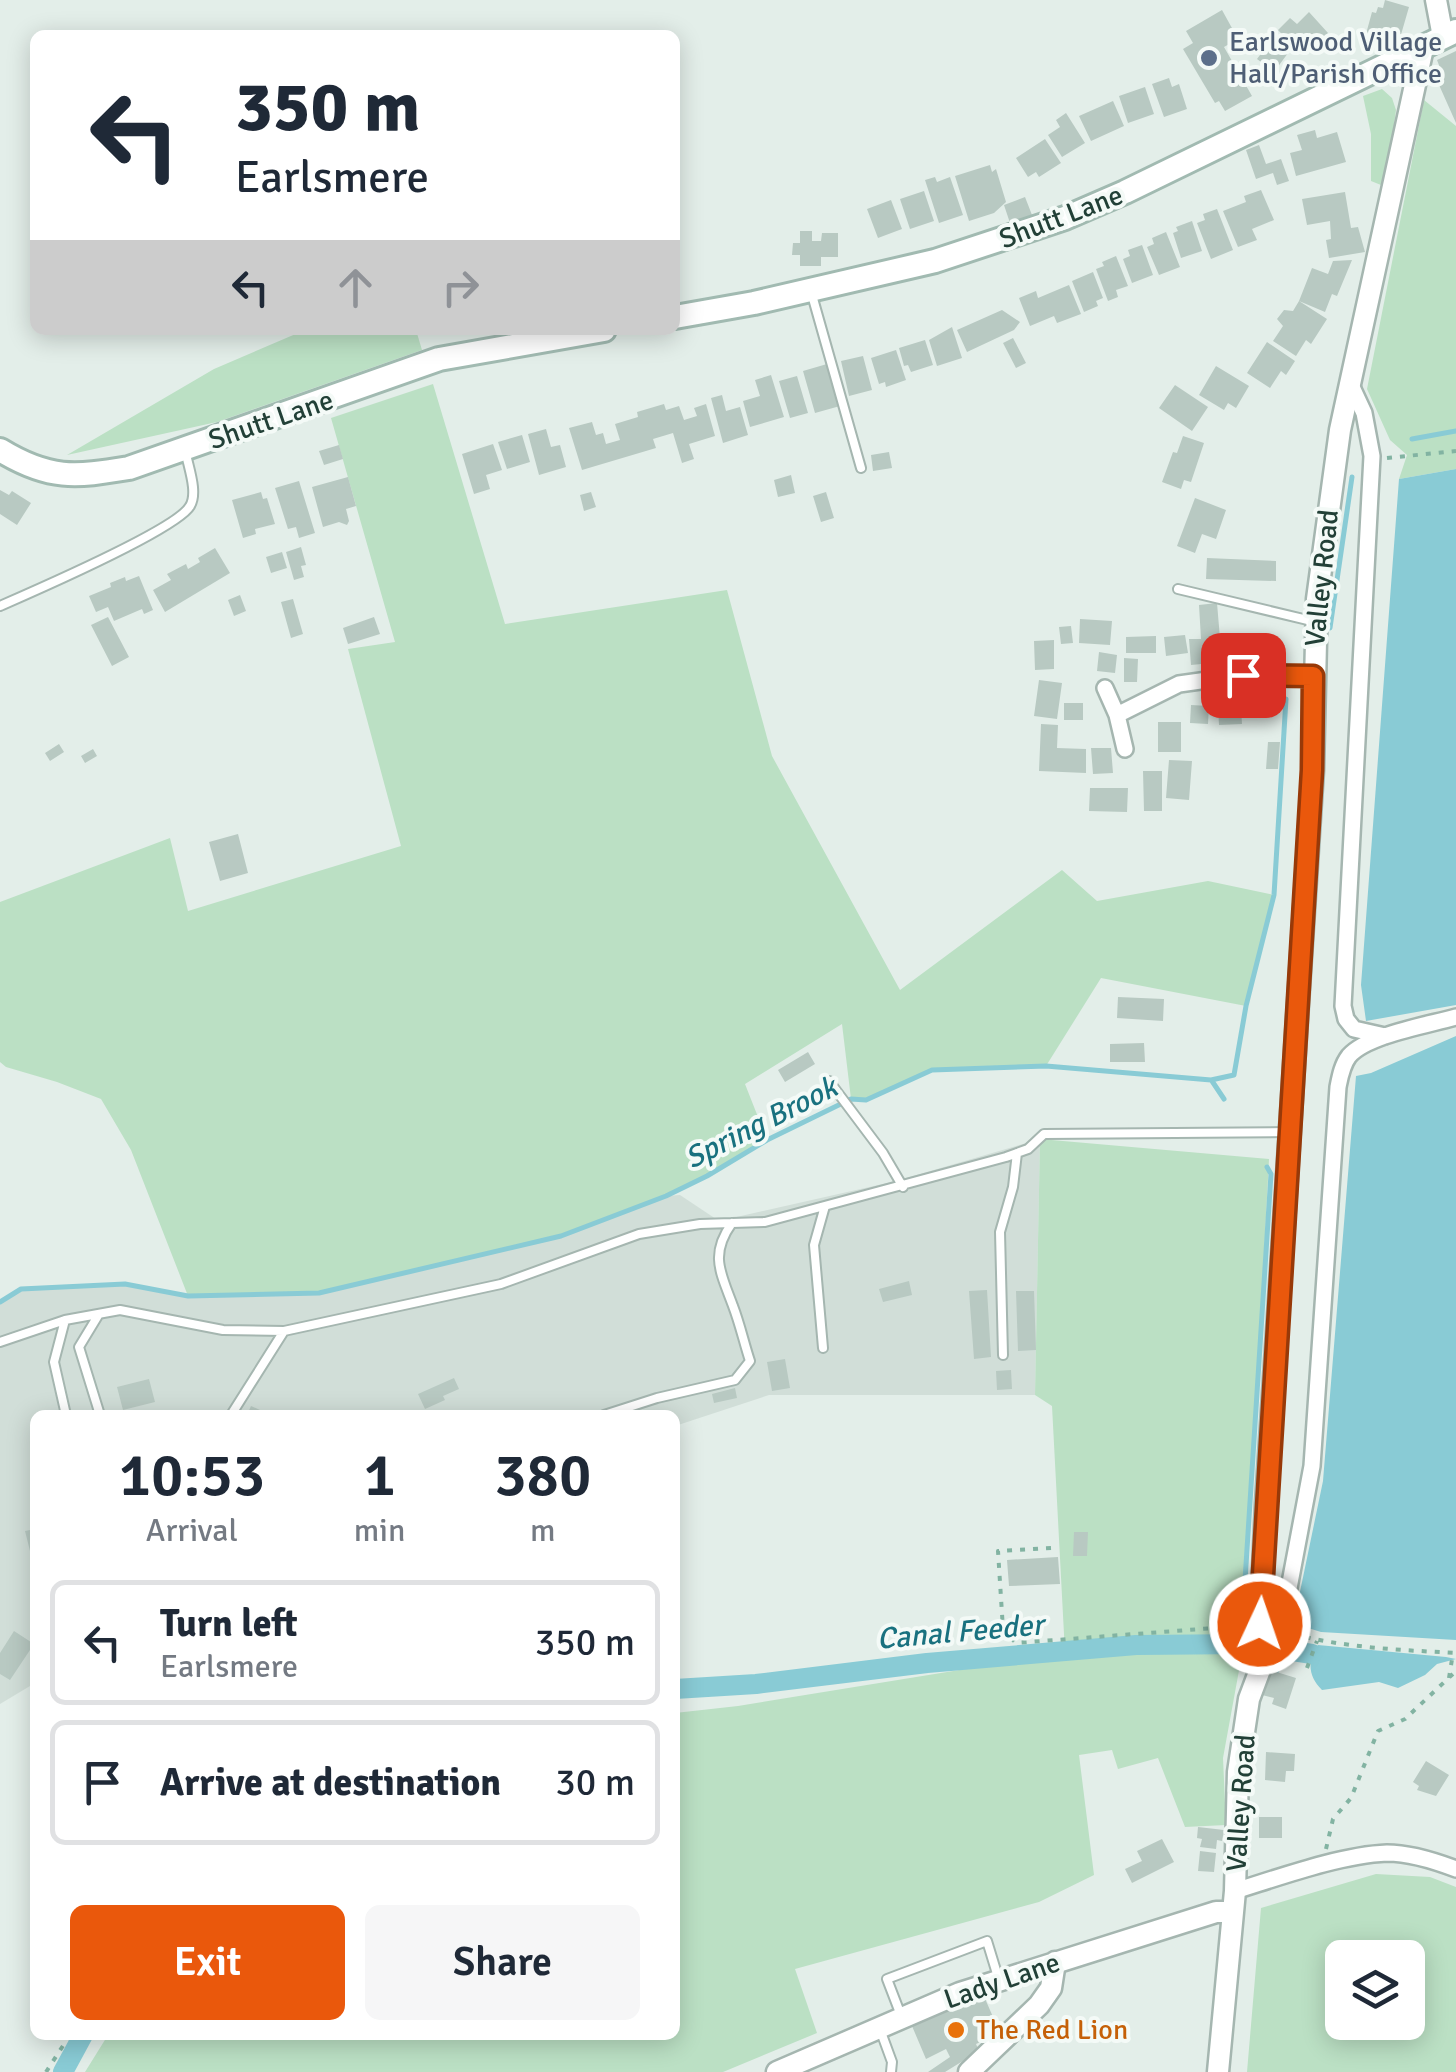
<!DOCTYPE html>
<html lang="en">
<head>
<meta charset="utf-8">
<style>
  :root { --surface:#fff; --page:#f6f6f7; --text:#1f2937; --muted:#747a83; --line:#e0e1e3; --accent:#ea580c }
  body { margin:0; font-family:Signika,sans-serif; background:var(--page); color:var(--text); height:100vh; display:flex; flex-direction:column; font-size:38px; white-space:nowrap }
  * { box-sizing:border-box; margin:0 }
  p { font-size:32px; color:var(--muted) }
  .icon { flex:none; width:55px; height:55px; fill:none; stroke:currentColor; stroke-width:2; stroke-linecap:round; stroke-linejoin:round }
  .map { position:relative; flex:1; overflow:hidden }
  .panel { position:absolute; left:30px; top:1410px; width:650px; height:630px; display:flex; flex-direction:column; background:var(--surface); border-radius:15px; box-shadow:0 5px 25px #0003 }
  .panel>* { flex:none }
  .top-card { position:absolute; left:30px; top:30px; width:650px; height:305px; border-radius:15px; box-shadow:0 5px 25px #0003; background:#fff; color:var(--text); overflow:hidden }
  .tools { position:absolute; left:1325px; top:1940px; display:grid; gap:20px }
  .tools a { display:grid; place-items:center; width:100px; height:100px; border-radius:15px; background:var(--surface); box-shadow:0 5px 25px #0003; font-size:50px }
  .pin { position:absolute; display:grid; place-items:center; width:85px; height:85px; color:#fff; margin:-42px; border-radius:20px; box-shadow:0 5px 15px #0006 }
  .me { position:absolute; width:110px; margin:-55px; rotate:3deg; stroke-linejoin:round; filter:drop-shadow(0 0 8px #0008) }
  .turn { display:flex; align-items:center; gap:35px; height:210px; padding:0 40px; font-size:45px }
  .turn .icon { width:130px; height:130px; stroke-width:2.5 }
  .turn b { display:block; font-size:70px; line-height:85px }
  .lanes { display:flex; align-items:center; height:95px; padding:0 40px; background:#0003; justify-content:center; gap:50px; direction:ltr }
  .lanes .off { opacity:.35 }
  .eta { display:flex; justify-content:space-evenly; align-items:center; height:170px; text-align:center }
  .eta b { font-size:60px; font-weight:600; line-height:70px }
  .button { display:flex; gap:20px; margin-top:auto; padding:20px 40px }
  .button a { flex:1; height:115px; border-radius:15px; background:var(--accent); color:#fff; font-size:40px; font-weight:600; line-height:115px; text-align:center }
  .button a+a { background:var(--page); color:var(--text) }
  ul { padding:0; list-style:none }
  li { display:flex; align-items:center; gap:30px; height:125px; margin:0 20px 15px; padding:0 20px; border:5px solid var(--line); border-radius:15px }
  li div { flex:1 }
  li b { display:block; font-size:38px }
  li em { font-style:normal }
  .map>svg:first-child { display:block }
  .built { fill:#d1ded8 }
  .green { fill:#bbe0c4; fill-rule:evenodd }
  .water { fill:#89cbd5 }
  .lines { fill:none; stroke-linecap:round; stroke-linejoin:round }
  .stream { stroke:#89cbd5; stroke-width:5 }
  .canal { stroke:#89cbd5; stroke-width:20 }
  .building { fill:#b8c9c2 }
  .service-casing { stroke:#a5b6b0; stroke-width:12 }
  .minor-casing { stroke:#a5b6b0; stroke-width:20 }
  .tertiary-casing { stroke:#a5b6b0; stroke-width:25 }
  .secondary-casing { stroke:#a1bab1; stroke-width:28 }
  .path { stroke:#82b3a2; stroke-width:4; stroke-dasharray:5 8; stroke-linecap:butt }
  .service { stroke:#fff; stroke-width:8 }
  .minor { stroke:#fff; stroke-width:15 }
  .tertiary { stroke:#fff; stroke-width:20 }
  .secondary { stroke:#fff; stroke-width:22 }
  .route-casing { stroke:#983908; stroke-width:25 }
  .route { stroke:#ea580c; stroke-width:18 }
  .service-dot { fill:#5c6f8a; stroke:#f4faf7; stroke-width:4 }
  .food-dot { fill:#e8710a; stroke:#f4faf7; stroke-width:4 }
  .labels { text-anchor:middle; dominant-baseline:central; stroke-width:8; stroke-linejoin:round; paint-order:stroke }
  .service-label { font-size:28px; fill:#4e5e75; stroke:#f4faf7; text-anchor:start }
  .street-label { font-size:28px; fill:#224037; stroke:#f4faf7 }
  .food-label { font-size:28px; fill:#c56008; stroke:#f4faf7; text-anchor:start }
  .water-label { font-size:30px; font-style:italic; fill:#19717f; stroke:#f4faf7 }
</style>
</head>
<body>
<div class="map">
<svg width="1456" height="2072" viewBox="0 0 1456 2072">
  <rect width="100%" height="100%" fill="#e3eee9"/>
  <path class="built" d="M1040,1139l-5,256h-266l-94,31v-11h-640v268l-35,21v-402l21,-13 104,-5 63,12 279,-39 94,-21 105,-40 14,-1 39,26 177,-40z"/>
  <path class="green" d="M1382,89l10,9 4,12 -10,77 -15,-6v-47l-8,-38z
    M1424,100l32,26v343l-57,10 8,-24 -17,-15 -23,-51z
    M305,330h111l6,20 -205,72 -150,33 147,-86z
    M433,384l72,240 222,-34 45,166 128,234 162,-120 35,31 111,-20 66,14 -28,111 -145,-28 -55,88 -114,4 -66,30 -15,-1 -9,-75 -97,60 22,56 -60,36 -41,20 -105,40 -242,57 -131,3 -57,-146 -30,-51 -44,-17 -51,-15 -6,-5v-160l170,-64 18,73 213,-65 -53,-197 47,-7 -64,-224z
    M1040,1139l229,20 -25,484 -21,115 3,67 -41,2 -27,-69 -40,11 -6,-19 -33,5 15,120 -55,27 -244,67 22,64 -94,39h-638l23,-37h567v-322l63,-7 327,-53 -13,-247 -17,-11z
    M1376,1874l54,3 26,10v185h-209l14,-164zM1342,1958h66v64h-66z"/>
  <path class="water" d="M1456,469v536l-90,16 -5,-36 38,-506z
    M1456,1036v604l-135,-8 -16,-5 -9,-16 27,-130 33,-405 15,-3z
    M1318,1645l128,12 10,2 -19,5 -12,11 -27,13 -19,-6 -57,8c-14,-14 -15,-29 -4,-45z"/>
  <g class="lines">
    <path class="stream" d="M1412,439l44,-8
      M1330,628l22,-151
      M1212,1081l12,18
      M0,1302l21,-13 104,-5 63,12 131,-3 242,-57 105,-40 41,-20 60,-36 84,-41 15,1 66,-30 114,-4 165,14 23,-5 12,-69 28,-111 12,-196
      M1241,1643l30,-469 -4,-7
      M1276,1672l8,-22"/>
    <path class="canal" d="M1280,1649l32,5
      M675,1689l81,-5 171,-21 209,-18 115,-1
      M63,2072l20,-37"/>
  </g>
  <path class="building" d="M1385,0l24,7 -11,38 -7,-2 -2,7 -16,-5 2,-8 -9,-3 6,-22 4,1 2,-6 5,1z
    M1222,10l16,29 -14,8 28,49 -27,15 -6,-10 -4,2 -32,-54 10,-6 -7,-12z
    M1309,12l19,21 -17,16 -8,-9 -8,8 -17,-18 12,-12 7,6z
    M1274,36l17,13 -17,23 -17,-13z
    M1456,51v72l-21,-47 7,-3 -5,-13z
    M1169,78l3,9 7,-3 8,25 -23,8 -12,-33z
    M1145,87l9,27 -26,9 -9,-27z
    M1113,101l11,25 -33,15 -12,-25z
    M1066,113l19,30 -23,14 -14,-22 12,-8 -4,-7z
    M1315,130l2,8 20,-6 9,30 -50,14 -6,-23 12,-3 -5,-15z
    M1045,139l16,24 -22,14 -3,-5 -8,5 -12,-19z
    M1259,145l7,19 15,-5 8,22 -12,4 -4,-12 -17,6 -10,-29z
    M990,165l2,7 4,-3 10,33 -12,11 -25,8 -14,-45z
    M935,177l2,5 13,-5 13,38 -24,8 -14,-43z
    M1261,190l13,30 -22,9 5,11 -19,7 -15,-36 23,-9 -2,-6z
    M924,191l10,30 -24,8 -10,-30z
    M1345,192l6,36 7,-1 7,25 -36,6 -3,-18 5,-1 -1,-18 -23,4 -5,-26z
    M1025,197l7,18 -22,8 -6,-18z
    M891,200l11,29 -24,9 -11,-29z
    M1217,209l16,41 -22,9 -14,-36 8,-3 -2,-6z
    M1192,221l10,30 -21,7 -8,-25 5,-2 -2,-4z
    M800,231h12v10h9l1,-8h16v24h-17v9h-21v-11h-8l1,-12h7z
    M1166,232l14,35 -21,8 -12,-28 7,-3 -2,-6z
    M1142,245l11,30 -21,8 -9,-24 7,-3 -2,-6z
    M1116,256l12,30 -12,4 2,7 -10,4 -12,-32 8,-3 -2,-4z
    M1352,260l-15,36 -5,-2 -7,18 -26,-11 13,-33 16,6 5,-13z
    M1093,272l10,26 -7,3 2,5 -14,6 -12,-31z
    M1069,285l12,29 -24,9 -3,-7 -24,10 -11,-28 17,-7 2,7z
    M1299,301l28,18 -16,25 -5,-4 -10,16 -23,-15 10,-15 -6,-7 7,-9 9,1z
    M1002,310l18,12 -6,8 -47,22 -10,-22z
    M952,327l10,31 -25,8 -8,-26z
    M1013,338l13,25 -10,5 -13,-25z
    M925,340l8,25 -22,7 -3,-7 -4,1 -5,-18z
    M1267,342l28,19 -9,14 -5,-4 -11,17 -23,-15z
    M896,350l10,30 -20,7 -1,-5 -6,2 -8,-26z
    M863,356l9,34 -23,6 -8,-35z
    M827,364l13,42 -25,7 -12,-42z
    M1216,366l33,20 -13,22 -8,-5 -4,7 -25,-15z
    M771,375l13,42 -34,10 -7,-26 17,-5 -5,-16z
    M797,376l11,37 -18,5 -11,-37z
    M1175,385l33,22 -16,24 -33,-23z
    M722,395l4,16 14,-4 8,28 -25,8 -12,-45z
    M664,404l2,6 13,-4 5,14 13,-4 -3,-8 12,-4 9,32 -26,8 5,15 -12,4 -9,-30 -20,6 3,9 -74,22 -13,-42 23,-6 4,13 7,-2 3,11 14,-4 -5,-16 23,-7 -1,-5z
    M546,429l5,18 9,-2 6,22 -27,8 -11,-41z
    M522,435l8,27 -23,7 -9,-27z
    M1183,436l21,7 -13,39 -7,-2 -3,9 -19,-7 11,-30 4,1z
    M493,444l9,26 -16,5 4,14 -16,5 -12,-40z
    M339,445l4,14 -19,6 -5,-14z
    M889,452l3,16 -19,3 -2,-16z
    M791,475l4,18 -17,4 -4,-17z
    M348,477l8,29 -10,3 3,12 -2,4 -8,-3 -16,5 -11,-40z
    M299,481l16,52 -16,5 -3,-11 -8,2 -13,-41z
    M0,490l9,5 3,-4 19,12 -14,22 -17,-11z
    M261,492l2,7 4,-1 8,26 -20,5 1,5 -13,4 -11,-38z
    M591,492l5,15 -12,4 -4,-16z
    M826,492l8,26 -13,4 -8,-26z
    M1195,498l31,12 -10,29 -14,-5 -7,19 -18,-7z
    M301,547l5,18 -5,1 3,11 -10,3 -8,-28z
    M215,548l15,25 -65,39 -12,-22 18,-10 -4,-6 19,-10 2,5 12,-7 -2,-4z
    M282,552l5,16 -16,5 -5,-16z
    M1207,558l69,3v20l-70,-2z
    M139,576l14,34 -9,4 -2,-5 -28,12 -6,-14 -12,5 -7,-16 22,-9 -1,-4 15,-6 1,4z
    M240,595l6,16 -12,5 -6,-16z
    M293,599l10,35 -12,4 -10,-36z
    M1217,603l5,59 -31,3 -2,-26h12l-2,-34z
    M108,617l21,40 -17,9 -21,-41z
    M374,617l6,17 -32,10 -5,-16z
    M1080,619l32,2 -2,24 -31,-2z
    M1071,626l2,17 -12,1 -2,-17z
    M1185,635l3,18 -22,3 -2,-19z
    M1156,636v17h-30v-16z
    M1054,640v29l-19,1 -1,-29z
    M1099,652l18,3 -2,18 -18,-2z
    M1124,658l14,1 -1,23h-13z
    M1039,680l23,3 -5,36 -23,-3z
    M1250,700h11l-1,18h-11z
    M1064,703h19v17h-19z
    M1191,705l18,1 -1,18 -18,-1z
    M1241,707l1,17 -23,1 -1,-17z
    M1158,722h23v30h-23z
    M1041,724l17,1 -1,23 29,1v24l-47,-2z
    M1268,742h12l-2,27h-12z
    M59,744l5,8 -14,9 -5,-8z
    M1091,748h20l2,25 -20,1z
    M93,749l4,7 -12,7 -4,-7z
    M1169,760l23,1 -3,39 -23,-2z
    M1143,771h19v40h-18z
    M1090,788h38l-1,24 -38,-1z
    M238,834l10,39 -28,8 -11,-39z
    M1118,997l46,2 -1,22 -46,-3z
    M1144,1043l1,19h-35v-18z
    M808,1052l7,12 -30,18 -7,-12z
    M909,1281l3,14 -29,7 -4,-13z
    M987,1290l4,67 -17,2 -5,-68z
    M1016,1291h18l2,59 -18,1z
    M785,1359l5,29 -18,3 -5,-29z
    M1011,1370l1,19 -15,1 -1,-19z
    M454,1378l5,11 -16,7 2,4 -20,9 -7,-15z
    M149,1379l6,23 -32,8 -6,-23z
    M735,1388l2,10 -23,5 -2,-9z
    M251,1406l20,9h-24z
    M35,1529v38h-1l-9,-36z
    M1074,1532h14l-1,24h-14z
    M1058,1557l2,27 -51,2 -2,-26z
    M14,1631l20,13 -24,36 -10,-6v-21z
    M1270,1670l26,8 -10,31 -14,-5 2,-6 -12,-3z
    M1266,1752l29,2 -1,17h-8l-1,11 -20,-2z
    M1426,1761l23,14 -13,21 -19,-6 2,-4 -6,-4z
    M1259,1817h23v21h-23z
    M1198,1827l26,3 -2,11 -5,-1 -1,9 -16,-2 2,-8 -5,-1z
    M1162,1839l12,23 -42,21 -7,-14 17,-8 -5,-10z
    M1200,1851l16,2 -2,19 -16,-1z
    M983,1994l17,39 -24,11 3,7 -34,21h-17l22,-15 -4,-8 -20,10 -14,-33z"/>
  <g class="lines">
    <defs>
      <path id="service" d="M812,295l49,173
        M1178,589l138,33
        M0,606c32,-14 177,-77 190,-100 8,-13 -1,-37 -4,-52
        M829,1081l54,72 20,34
        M99,1314l-20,33 21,68
        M65,1320l-11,42 12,53
        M0,1342l65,-22 55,-10 103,20 61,1
        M823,1348l-9,-103 11,-39
        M1003,1355l-3,-123 13,-45 4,-34
        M231,1415l53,-84 217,-47 138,-50 61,-10 65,-2 241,-65 22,-8 16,-15 245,-2
        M604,1415l53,-17 78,-18 15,-19c-6,-18 -10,-37 -17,-55 -12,-33 -24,-51 -1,-83
        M902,2018l-15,-39 100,-38 11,36
        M881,2032l11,30 -1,10"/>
      <path id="minor" d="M1351,385l13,28 8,43 -29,550 3,13 8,10 31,7
        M1105,688l12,27 8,34
        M1117,715l62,-31 64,-9 70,2
        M1264,1659l19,-39 29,-154 26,-379c2,-10 4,-22 11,-31 18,-21 79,-31 107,-39
        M1235,1891c45,-14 105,-36 152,-38 24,0 48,8 69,16"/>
      <path id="tertiary" d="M1436,0l7,37
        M777,2072l183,-79 256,-81h17
        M969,2072l70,-67 12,-17 4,-26
        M1218,2072l17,-181 3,-119 11,-73 15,-40 -4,-23 6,-133 47,-733 4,-171 23,-169 83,-382"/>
      <path id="secondary" d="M675,317l79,-14 181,-42 130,-43 60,-26 331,-161
        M0,450c49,30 75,27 129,18l310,-109 165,-29"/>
    </defs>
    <use href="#service" class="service-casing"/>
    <use href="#minor" class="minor-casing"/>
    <use href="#tertiary" class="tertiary-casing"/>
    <use href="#secondary" class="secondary-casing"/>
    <path class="path" d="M1387,458l69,-7
      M1051,1548l-53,3 5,78 13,14 225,-17
      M1293,1634c53,14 109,16 163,19
      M1307,1668l10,-27
      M1449,1678l4,-25
      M1326,1849l7,-30 18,-21 27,-67 27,-12 51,-48
      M46,2072l24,-37"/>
    <use href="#service" class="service"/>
    <use href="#minor" class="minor"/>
    <use href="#tertiary" class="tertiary"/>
    <use href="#secondary" class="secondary"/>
  </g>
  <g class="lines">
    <defs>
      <path id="route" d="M1243,675l70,1 -1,94 -52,854"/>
    </defs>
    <use href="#route" class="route-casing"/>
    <use href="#route" class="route"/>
  </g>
  <circle class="service-dot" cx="1209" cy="58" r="10"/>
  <circle class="food-dot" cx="956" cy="2030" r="10"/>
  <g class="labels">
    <g class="service-label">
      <text x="1229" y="42">Earlswood Village<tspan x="1229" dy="32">Hall/Parish Office</tspan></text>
    </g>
    <g class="street-label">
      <text transform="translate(1061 217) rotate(-21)">Shutt Lane</text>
      <text transform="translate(271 420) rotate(-19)">Shutt Lane</text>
      <text transform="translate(1322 578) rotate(-84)">Valley Road</text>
      <text transform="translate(1241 1803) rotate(-86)">Valley Road</text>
      <text transform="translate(1002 1981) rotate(-19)">Lady Lane</text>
    </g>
    <g class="food-label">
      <text x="976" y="2030">The Red Lion</text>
    </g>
    <g class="water-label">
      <text transform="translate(761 1123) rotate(-27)">Spring Brook</text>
      <text transform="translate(960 1632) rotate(-5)">Canal Feeder</text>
    </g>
  </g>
</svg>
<div class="tools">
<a><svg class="icon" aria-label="layers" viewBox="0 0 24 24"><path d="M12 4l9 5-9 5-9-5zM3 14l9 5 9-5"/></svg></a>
</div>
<div class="pin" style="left:1243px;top:675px;background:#d93025"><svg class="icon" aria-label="arrive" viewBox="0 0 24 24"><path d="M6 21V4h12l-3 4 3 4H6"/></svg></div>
<svg class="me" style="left:1260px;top:1624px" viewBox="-20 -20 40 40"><circle r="17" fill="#ea580c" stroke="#fff" stroke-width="3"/><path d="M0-11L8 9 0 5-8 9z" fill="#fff"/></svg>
<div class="top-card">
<div class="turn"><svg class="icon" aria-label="left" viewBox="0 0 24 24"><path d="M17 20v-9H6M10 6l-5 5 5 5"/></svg><div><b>350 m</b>Earlsmere</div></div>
<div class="lanes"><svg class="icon" aria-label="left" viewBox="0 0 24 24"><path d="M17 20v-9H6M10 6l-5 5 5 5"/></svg><svg class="icon off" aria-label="ahead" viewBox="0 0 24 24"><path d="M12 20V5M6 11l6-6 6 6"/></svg><svg class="icon off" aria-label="right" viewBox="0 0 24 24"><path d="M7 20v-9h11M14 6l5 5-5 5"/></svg></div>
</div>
<section class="panel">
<div class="eta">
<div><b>10:53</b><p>Arrival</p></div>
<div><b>1</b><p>min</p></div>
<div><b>380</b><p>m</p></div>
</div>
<ul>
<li><svg class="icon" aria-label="left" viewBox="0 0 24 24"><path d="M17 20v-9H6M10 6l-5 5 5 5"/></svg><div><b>Turn left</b><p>Earlsmere</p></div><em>350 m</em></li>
<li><svg class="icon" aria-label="arrive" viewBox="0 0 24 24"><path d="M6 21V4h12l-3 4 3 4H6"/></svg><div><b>Arrive at destination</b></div><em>30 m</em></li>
</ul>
<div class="button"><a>Exit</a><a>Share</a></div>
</section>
</div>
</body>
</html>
